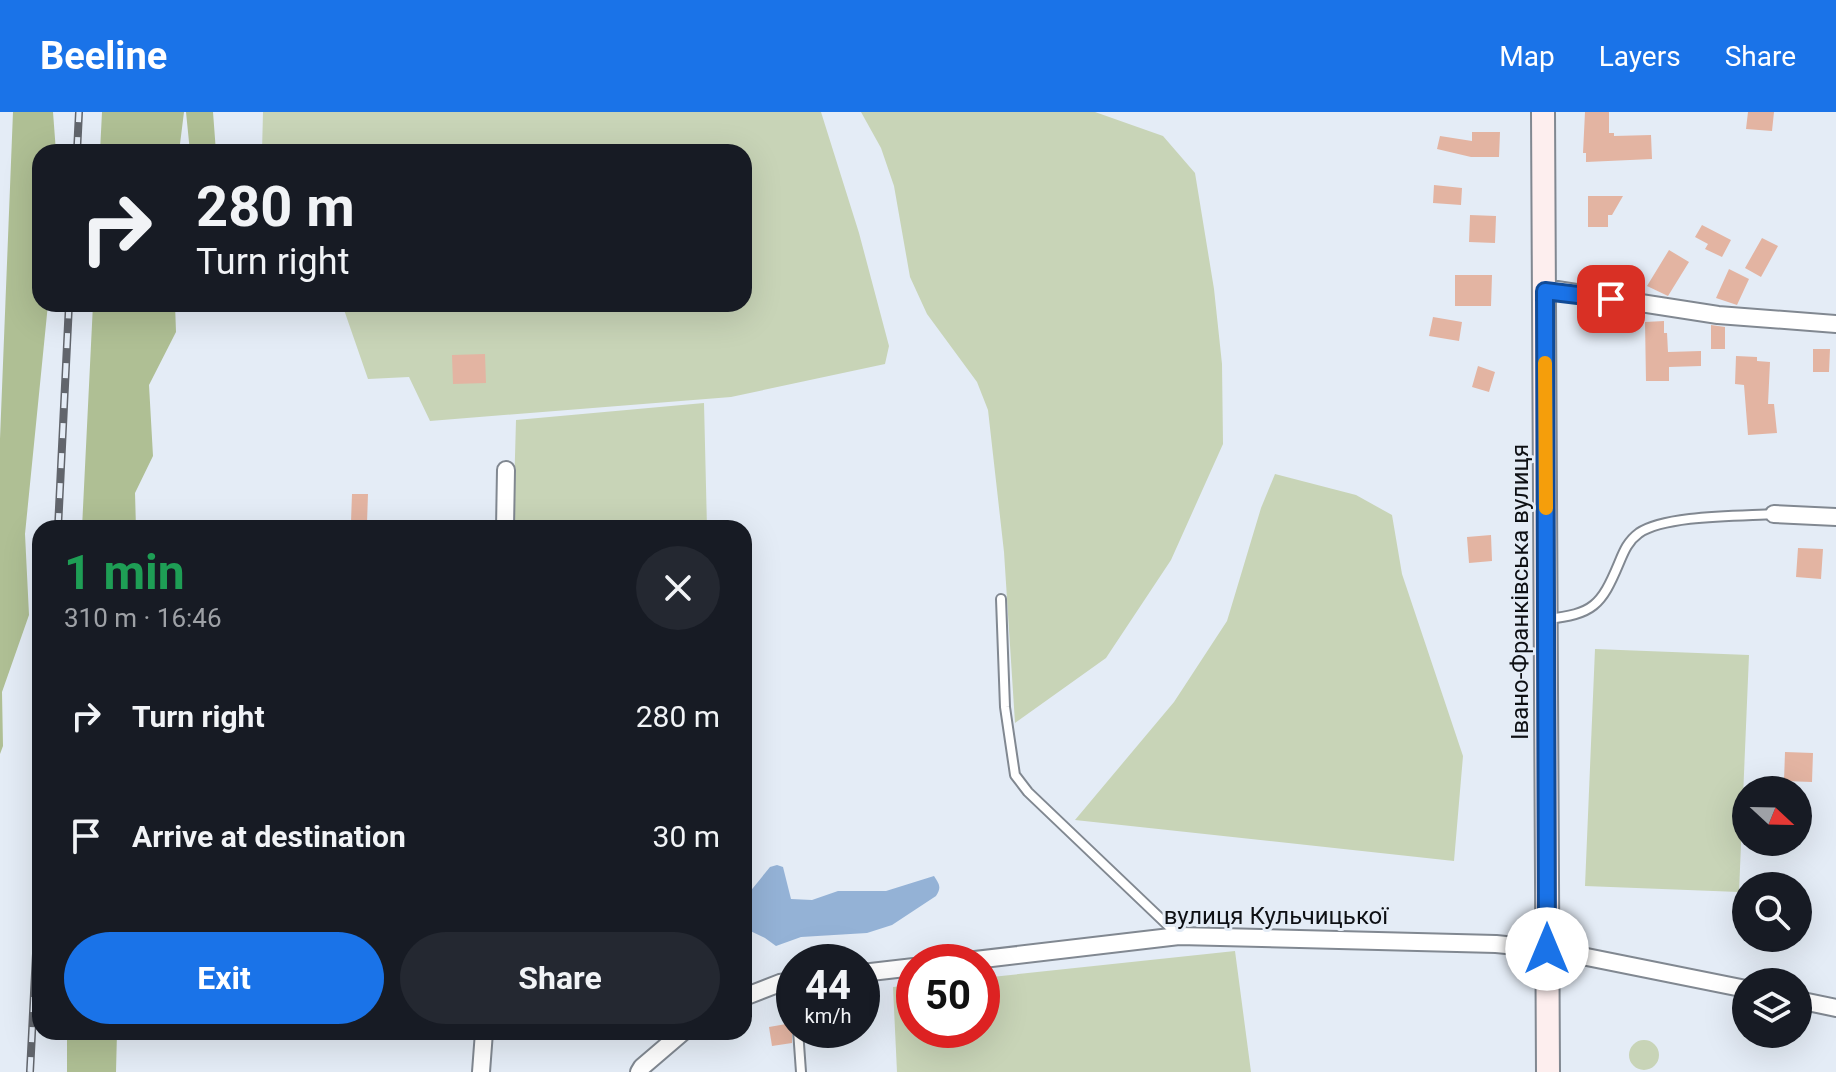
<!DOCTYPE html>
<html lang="en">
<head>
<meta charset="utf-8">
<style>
  :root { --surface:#171b24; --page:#242831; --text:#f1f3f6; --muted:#9ea1a6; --accent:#1a73e8 }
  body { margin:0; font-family:Roboto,sans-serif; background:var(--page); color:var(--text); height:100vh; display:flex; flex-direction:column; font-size:30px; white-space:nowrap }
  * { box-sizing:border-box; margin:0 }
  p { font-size:26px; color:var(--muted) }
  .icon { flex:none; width:44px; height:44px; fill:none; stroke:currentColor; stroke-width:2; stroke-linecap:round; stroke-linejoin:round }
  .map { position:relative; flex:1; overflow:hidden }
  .panel { position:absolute; left:32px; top:408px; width:720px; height:520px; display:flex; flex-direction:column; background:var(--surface); border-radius:24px; box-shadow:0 8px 32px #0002 }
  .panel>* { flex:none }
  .top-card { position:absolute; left:32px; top:32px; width:720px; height:168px; border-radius:24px; box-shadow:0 8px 32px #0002; background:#171b24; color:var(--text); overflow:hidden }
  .needle { width:52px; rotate:112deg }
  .controls { position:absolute; left:1732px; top:664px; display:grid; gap:16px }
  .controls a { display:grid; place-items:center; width:80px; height:80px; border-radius:50%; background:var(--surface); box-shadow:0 8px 32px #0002; font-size:40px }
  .speed { position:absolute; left:776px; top:832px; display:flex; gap:16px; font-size:40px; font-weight:700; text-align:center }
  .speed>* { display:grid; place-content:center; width:104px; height:104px; border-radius:50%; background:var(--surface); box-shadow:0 8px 32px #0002; line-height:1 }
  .speed small { font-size:20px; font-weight:400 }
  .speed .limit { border:12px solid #d22; background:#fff; color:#111 }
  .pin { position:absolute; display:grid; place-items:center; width:68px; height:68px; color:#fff; margin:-34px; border-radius:16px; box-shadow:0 4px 12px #0006 }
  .me { position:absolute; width:88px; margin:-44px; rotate:0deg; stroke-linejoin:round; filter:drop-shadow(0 0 6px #0008) }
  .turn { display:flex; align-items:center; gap:28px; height:168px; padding:0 32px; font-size:36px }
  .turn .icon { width:104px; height:104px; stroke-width:2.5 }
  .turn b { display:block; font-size:56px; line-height:68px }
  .round { display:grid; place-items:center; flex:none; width:84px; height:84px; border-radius:42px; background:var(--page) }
  .headline { display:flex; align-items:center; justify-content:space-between; height:136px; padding:0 32px }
  h1 { font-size:48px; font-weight:700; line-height:60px; color:#1e9e55 }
  .action { display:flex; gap:16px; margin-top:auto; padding:16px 32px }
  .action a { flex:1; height:92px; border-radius:48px; background:var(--accent); color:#fff; font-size:32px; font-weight:700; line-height:92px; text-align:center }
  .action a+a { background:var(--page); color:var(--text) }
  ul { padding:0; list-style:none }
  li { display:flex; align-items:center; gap:24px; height:120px; padding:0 32px }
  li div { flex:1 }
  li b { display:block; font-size:30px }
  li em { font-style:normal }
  header { display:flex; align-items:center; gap:48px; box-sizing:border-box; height:112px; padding:0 40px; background:var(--accent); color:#fff }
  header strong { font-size:38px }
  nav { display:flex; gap:44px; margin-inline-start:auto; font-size:28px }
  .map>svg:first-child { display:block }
  .green { fill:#c8d4b7 }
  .forest { fill:#afbf94 }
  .water { fill:#94b2d6 }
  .building { fill:#e3b4a2 }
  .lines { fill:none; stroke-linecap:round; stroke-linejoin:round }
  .service-casing { stroke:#818891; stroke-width:12 }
  .minor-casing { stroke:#818891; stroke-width:20 }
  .secondary-casing { stroke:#818891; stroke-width:26 }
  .service { stroke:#fff; stroke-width:8 }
  .minor { stroke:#fff; stroke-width:16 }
  .secondary { stroke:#fdeeee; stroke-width:22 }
  .rail-casing { stroke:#61656c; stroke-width:8 }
  .rail { stroke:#e4ecf6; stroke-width:5; stroke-dasharray:15; stroke-linecap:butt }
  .route-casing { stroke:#114b97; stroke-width:20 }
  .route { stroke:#1a73e8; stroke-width:14 }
  .slow { stroke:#f59e0b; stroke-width:14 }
  .labels { text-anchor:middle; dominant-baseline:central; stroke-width:6; stroke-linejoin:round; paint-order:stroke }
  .street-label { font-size:24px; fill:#0e1014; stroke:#e4ecf6 }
</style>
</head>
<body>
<header>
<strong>Beeline</strong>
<nav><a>Map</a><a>Layers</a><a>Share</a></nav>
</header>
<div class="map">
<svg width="1836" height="960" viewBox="0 0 1836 960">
  <rect width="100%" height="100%" fill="#e4ecf6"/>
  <path class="green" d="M263,0h558l38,121 30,113 -4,18 -154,33 -301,24 -21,-44 -41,2 -26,-75h402v-152h-482z
    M861,0h234l68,24 32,37 19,116 8,75 1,80 -52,116 -65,98 -91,65 -11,-171 -16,-142 -11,-28 -50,-68 -17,-37 -16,-91 -13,-38z
    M704,291l3,125h-194l3,-108z
    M1275,362l81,21 36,20 10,59 61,182 -9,105 -379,-41 99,-118 53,-81 34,-113z
    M1595,537l154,6 -10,237 -154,-6z
    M1235,839l16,121h-354l-4,-85 21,-2v45h68v-52z
    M1629 943a15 15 0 1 1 30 0a15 15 0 1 1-30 0Z"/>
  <path class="forest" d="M13,0h40l3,40h-16v152h8l-23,230 4,81 -27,77 1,54 -3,8v-315z
    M102,0h82l-5,40h-79z
    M186,0h27l3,40h-26z
    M93,192h82l1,28 -27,53 4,71 -18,37 1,35h-54z
    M67,920h50l-1,40h-49z"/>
  <path class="water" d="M777,753l6,2 8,32 21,1 26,-9h48l48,-15c5,8 8,11 2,20l-44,29 -25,8 -66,4 -25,9 -11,-8 -21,-10v-29l26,-32z"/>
  <path class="building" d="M1585,0h24v21h5v3l37,-1 1,24 -66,3v-9h-3z
    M1748,0h26l-2,19 -26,-2z
    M1472,20h28l-1,25h-28l-34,-8 3,-13 32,5z
    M1434,73l28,3 -1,17 -28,-2z
    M1588,84h35l-11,19h-4v12h-20z
    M1470,103l26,1 -1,27 -26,-1z
    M1702,113l29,15 -9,17 -17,-8 3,-5 -13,-7z
    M1762,126l16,8 -17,31 -16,-9z
    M1669,138l20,12 -21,34 -21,-10z
    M1729,157l20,10 -12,26 -21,-7z
    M1455,163h37l-1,31h-36z
    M1433,205l29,5 -3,19 -30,-5z
    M1664,209v12h3l1,19 33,-1v15l-32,1v14h-23l-1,-59z
    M1711,213l14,2v22h-14z
    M1813,237h17l-1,23h-16z
    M485,242l1,29 -33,1 -1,-29z
    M1736,244l21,1v4l13,1 -2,42h6l3,29 -29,2 -4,-50 -9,-1z
    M1478,254l17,6 -6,20 -17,-5z
    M352,382h16l-1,29 -16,-1z
    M1491,423l1,26 -23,2 -2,-26z
    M1798,436l25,1 -2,30 -25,-2z
    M1785,640l28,1 -1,29 -28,-1z
    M792,911v20l-20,3 -3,-19z"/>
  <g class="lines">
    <defs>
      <path id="service" d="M1001,487l4,108 10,68 13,17 151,144
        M1547,507c46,-5 54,-13 72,-56 5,-12 9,-22 20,-30 26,-18 101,-17 135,-19
        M798,918l3,42"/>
      <path id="minor" d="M1545,179l12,-1 161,25 118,9
        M1774,402l62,3
        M505,416l1,-58
        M958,850l221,-26 317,8 51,5 199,40
        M862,861l52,-6
        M744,885l36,-14 14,-2
        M1798,888l38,8
        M481,960l3,-40
        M639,960l3,-5 41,-35"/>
      <path id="secondary" d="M1543,0l5,960"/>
    </defs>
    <use href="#service" class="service-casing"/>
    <use href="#minor" class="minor-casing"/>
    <use href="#secondary" class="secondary-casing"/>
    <use href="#service" class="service"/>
    <use href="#minor" class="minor"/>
    <use href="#secondary" class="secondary"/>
    <defs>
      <path id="rail" d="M77,40l2,-40
        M58,416l11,-224
        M30,960l10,-197"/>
    </defs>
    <use href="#rail" class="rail-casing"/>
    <use href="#rail" class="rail"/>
  </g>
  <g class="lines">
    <defs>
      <path id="route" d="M1547,837l-2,-658 66,8"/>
    </defs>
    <use href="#route" class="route-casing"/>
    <use href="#route" class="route"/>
    <path class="slow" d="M1545,251l1,145"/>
  </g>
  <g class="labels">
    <g class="street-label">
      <text transform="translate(1520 480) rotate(-90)">Івано-Франківська вулиця</text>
      <text x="1276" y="804">вулиця Кульчицької</text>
    </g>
  </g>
</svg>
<div class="controls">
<a><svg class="needle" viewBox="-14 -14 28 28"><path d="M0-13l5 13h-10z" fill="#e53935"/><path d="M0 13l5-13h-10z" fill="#9ea1a6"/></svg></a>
<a><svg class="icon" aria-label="search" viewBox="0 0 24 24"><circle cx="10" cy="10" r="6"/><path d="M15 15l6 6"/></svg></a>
<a><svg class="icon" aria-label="layers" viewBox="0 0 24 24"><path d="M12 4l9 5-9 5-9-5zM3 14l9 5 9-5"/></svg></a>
</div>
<div class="speed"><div>44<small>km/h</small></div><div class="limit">50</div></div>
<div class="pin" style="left:1611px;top:187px;background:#d93025"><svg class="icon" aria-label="arrive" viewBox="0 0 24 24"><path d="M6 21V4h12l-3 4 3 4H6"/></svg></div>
<svg class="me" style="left:1547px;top:837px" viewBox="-20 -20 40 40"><circle r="19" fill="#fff"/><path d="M0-13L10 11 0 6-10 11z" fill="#1a73e8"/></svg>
<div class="top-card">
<div class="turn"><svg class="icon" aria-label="right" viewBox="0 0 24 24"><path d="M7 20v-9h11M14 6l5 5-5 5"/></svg><div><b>280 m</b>Turn right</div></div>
</div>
<section class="panel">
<div class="headline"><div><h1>1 min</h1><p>310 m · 16:46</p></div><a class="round"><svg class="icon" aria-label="close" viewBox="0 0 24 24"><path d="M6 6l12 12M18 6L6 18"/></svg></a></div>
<ul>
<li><svg class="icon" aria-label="right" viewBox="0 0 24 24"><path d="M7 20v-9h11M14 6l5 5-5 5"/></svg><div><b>Turn right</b></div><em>280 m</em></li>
<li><svg class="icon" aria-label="arrive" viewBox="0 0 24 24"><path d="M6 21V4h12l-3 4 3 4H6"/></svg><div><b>Arrive at destination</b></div><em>30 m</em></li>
</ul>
<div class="action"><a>Exit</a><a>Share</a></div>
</section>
</div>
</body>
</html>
